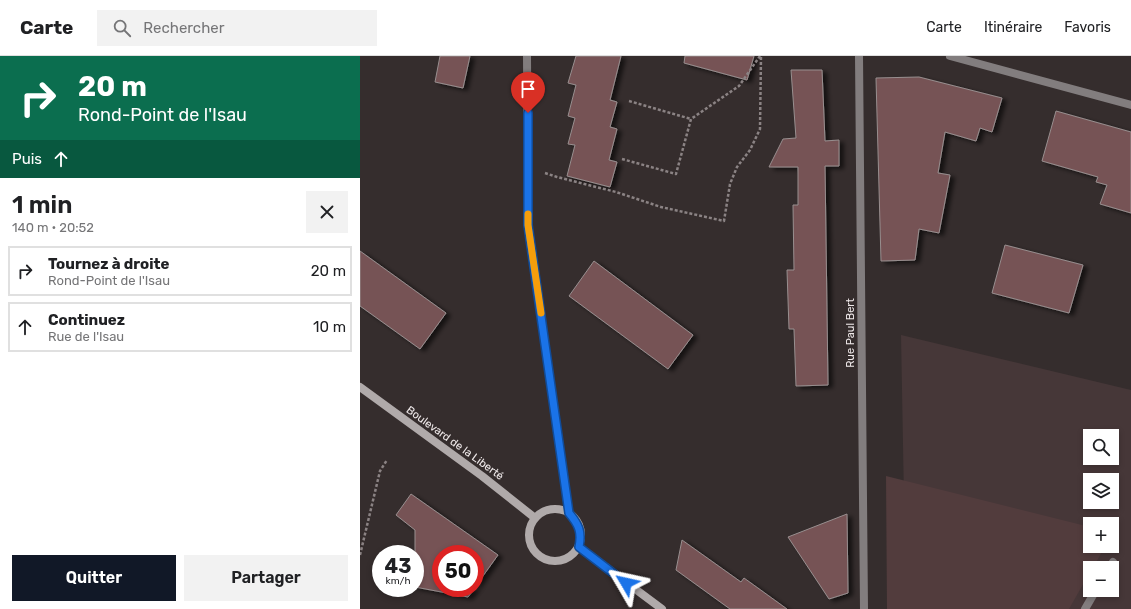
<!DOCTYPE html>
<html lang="fr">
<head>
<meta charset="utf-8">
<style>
  :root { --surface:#fff; --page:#f2f2f2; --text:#202124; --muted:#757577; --line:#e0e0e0; --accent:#111827 }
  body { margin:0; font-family:Rubik,sans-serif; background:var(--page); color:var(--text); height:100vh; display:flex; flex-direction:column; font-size:15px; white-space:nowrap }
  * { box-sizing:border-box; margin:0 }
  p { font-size:13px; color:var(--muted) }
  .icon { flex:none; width:22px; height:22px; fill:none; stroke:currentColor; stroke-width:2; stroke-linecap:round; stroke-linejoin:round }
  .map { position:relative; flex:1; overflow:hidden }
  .sheet { display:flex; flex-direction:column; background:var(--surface); width:360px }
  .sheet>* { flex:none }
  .top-card { background:#0b6e4f; color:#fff; overflow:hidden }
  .controls { position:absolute; left:723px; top:373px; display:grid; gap:8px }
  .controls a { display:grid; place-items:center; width:36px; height:36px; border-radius:0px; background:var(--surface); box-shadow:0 2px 6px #0003; font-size:20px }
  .speed { position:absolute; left:12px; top:489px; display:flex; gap:8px; font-size:20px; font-weight:700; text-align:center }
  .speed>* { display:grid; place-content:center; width:52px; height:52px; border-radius:50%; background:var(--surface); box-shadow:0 2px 6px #0003; line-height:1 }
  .speed small { font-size:10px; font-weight:400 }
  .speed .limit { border:6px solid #d22; background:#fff; color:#111 }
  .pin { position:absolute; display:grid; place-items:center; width:34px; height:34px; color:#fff; margin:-41px -17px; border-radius:50% 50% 50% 0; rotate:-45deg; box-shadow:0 0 4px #0007 }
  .pin .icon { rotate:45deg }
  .me { position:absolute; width:44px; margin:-22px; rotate:306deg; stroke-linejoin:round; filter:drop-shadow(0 0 3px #0008) }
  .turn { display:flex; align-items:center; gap:14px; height:84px; padding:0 12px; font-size:18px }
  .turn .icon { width:52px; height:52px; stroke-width:2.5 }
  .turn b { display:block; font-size:28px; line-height:34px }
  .then { display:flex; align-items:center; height:38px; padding:0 12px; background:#0003; gap:8px; font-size:15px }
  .round { display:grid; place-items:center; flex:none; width:42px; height:42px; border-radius:0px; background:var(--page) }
  .headline { display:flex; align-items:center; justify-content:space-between; height:68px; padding:0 12px }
  h1 { font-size:24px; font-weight:600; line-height:30px }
  .cta { display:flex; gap:8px; margin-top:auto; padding:8px 12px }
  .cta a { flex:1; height:46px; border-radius:0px; background:var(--accent); color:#fff; font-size:16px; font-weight:600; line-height:46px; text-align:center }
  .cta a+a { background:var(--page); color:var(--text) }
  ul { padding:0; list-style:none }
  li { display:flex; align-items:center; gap:12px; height:50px; margin:0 8px 6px; padding:0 4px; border:2px solid var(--line); border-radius:0px }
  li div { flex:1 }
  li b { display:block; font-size:15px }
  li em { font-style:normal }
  header { display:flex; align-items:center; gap:24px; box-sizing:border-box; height:56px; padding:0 20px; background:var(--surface); border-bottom:1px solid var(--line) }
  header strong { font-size:19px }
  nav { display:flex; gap:22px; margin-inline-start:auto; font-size:14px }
  .search { width:280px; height:36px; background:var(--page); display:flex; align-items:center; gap:10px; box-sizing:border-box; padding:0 14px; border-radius:0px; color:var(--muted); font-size:15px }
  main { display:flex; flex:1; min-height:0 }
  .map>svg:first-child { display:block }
  .built { fill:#463738; fill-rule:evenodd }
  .green { fill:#523c3d }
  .building { fill:#765255; stroke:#988f8f; filter:url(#shadow) }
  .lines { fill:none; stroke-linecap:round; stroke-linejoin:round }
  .path { stroke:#8b8384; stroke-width:2.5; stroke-dasharray:3 2; stroke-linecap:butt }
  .service { stroke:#827d7e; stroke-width:8 }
  .minor { stroke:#827d7e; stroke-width:8 }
  .secondary { stroke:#b0aaaa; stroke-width:8 }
  .route-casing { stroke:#114b97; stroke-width:10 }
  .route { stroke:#1a73e8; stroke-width:7 }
  .slow { stroke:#f59e0b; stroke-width:7 }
  .labels { text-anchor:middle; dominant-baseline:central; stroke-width:4; stroke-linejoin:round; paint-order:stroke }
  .street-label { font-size:11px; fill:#eee8e9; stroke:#352d2d }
</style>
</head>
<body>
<header>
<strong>Carte</strong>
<div class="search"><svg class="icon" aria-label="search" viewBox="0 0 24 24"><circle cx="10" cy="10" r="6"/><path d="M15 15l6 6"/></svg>Rechercher</div>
<nav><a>Carte</a><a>Itinéraire</a><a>Favoris</a></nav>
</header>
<main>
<section class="sheet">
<div class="top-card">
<div class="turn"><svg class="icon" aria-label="right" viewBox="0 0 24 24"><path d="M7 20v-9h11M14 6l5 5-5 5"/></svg><div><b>20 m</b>Rond-Point de l'Isau</div></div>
<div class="then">Puis<svg class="icon" aria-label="ahead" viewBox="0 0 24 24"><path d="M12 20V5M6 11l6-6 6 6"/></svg></div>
</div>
<div class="headline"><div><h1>1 min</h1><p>140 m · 20:52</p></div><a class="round"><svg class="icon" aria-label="close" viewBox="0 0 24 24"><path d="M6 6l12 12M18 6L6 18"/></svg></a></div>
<ul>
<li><svg class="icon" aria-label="right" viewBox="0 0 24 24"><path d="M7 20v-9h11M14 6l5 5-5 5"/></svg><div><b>Tournez à droite</b><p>Rond-Point de l'Isau</p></div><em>20 m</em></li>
<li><svg class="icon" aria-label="ahead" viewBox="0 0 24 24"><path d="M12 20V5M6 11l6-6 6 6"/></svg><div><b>Continuez</b><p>Rue de l'Isau</p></div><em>10 m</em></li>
</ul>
<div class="cta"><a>Quitter</a><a>Partager</a></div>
</section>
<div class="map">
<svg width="771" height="553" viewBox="0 0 771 553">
  <defs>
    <filter id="shadow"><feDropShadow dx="4.5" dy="2.5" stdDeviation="2" flood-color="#0009"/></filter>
  </defs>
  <rect width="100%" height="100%" fill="#352d2d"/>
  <path class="built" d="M541,279l230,55v219h-225zM730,380h22v22h-22zM730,424h22v22h-22zM730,468h22v22h-22zM730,512h22v22h-22z"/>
  <path class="green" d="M526,420l204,51v19h15l-12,22h-3v4l-21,37h-182z"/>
  <path class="building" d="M80,0h30l-7,32 -28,-6z
    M216,0h45l-11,44 7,2 -7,25 7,2 -8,31 8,2 -7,25 -43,-11 8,-31 -7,-1 7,-26 -7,-2 8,-31 -8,-2z
    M325,0h69l-7,24 -63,-17z
    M431,14h31l3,71 14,-1v26h-14l3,219 -32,1 -2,-57h-5l-2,-59h7l-1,-65h5v-38h-29l14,-28 13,-1z
    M559,21l83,21 -10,34 -12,-4 -4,13 -31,-9 -7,41 12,2 -11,58 -20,-4 -4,31 -34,1 -5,-183z
    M696,55l75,21v81l-31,-9 7,-19 -11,-3 2,-5 -56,-16z
    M645,189l78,20 -14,48 -77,-20z
    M0,195l86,62 -26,36 -60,-43z
    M234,205l99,74 -25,34 -99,-73z
    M51,438l87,61 -23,32v-33h-34v34h34l-7,9 -53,-10v-57l-19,-15z
    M487,458l1,79 -19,6 -41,-62z
    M322,484l59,42 3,-4 43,31h-57l-54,-39z"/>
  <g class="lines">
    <path class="path" d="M269,45l62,18
      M262,103l54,15 15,-55 48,-33 21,-30
      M185,117l12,4 59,15 45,15 63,14 6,-37 7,-17 13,-17 10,-21 1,-73
      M0,499l20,-84 7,-11"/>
    <path class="service" d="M749,512l4,-6
      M725,553l11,-19"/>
    <path class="minor" d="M167,0l1,169 41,288
      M499,0l5,553
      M590,0l181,49"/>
    <path class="secondary" d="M0,331l122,89 53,42
      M169 479a26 26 0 1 1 52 0a26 26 0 1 1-52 0Z
      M219,491l83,62"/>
  </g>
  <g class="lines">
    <defs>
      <path id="route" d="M168,57v112l41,288c10,12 13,19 10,34l47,36"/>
    </defs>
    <use href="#route" class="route-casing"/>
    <use href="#route" class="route"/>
    <path class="slow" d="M168,158v11l13,88"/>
  </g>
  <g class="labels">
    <g class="street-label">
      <text transform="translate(490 277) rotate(-90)">Rue Paul Bert</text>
      <text transform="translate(95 387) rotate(36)">Boulevard de la Liberté</text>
    </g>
  </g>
</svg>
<div class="controls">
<a><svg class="icon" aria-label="search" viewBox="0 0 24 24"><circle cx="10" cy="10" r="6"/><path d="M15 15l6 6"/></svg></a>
<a><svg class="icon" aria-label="layers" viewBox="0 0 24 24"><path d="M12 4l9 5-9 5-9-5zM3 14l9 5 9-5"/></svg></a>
<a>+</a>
<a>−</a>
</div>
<div class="speed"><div>43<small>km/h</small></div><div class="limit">50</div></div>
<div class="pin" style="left:168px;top:57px;background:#d93025"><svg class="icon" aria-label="arrive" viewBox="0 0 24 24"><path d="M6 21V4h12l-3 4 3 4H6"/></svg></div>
<svg class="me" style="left:266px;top:527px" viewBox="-20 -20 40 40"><path d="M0-17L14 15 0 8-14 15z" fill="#1a73e8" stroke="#fff" stroke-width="4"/></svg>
</div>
</main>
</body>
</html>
